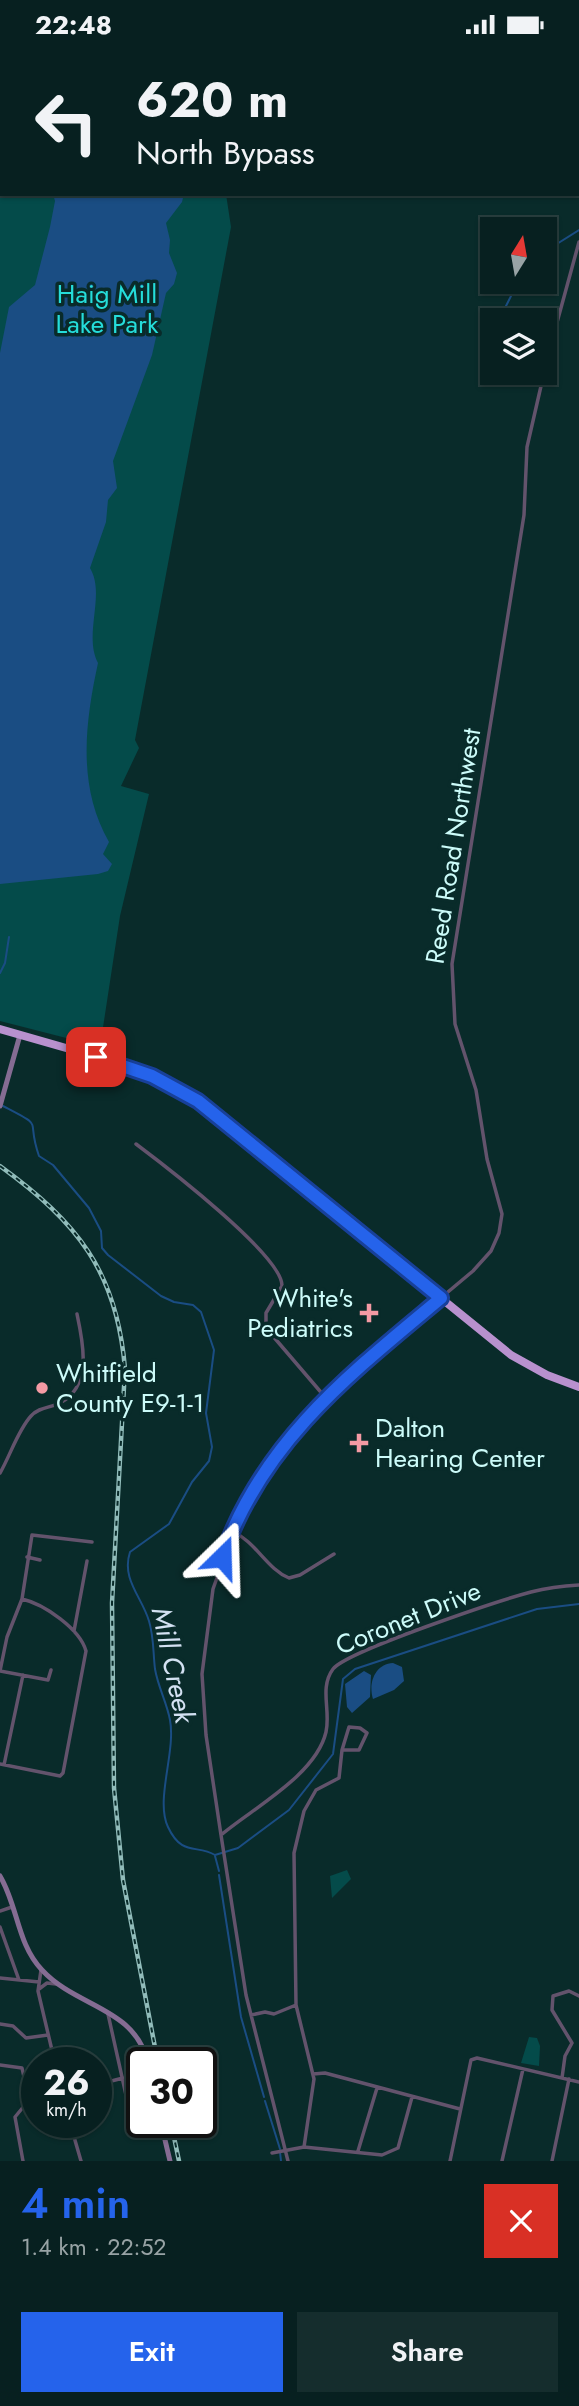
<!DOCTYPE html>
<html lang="en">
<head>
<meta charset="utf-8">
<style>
  :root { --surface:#072020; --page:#152d2d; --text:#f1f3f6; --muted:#98a3a5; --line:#283e3e; --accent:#2563eb }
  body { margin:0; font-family:Jost,sans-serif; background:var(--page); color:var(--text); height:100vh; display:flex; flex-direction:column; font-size:26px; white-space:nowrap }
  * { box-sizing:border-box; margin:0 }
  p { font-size:23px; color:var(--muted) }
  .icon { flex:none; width:38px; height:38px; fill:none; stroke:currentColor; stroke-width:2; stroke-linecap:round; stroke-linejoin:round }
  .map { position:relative; height:2112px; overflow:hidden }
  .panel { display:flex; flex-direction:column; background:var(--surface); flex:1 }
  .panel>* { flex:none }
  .guide { position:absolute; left:0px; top:0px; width:579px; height:147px; box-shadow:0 2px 5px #0004,0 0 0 2px var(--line); background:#072020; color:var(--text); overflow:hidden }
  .needle { width:46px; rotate:11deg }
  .fabs { position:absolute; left:480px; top:168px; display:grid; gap:14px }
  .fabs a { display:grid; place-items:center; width:77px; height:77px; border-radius:0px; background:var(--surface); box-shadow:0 2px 5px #0004,0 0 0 2px var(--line); font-size:35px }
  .speed { position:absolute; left:21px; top:1998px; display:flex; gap:14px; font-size:35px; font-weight:700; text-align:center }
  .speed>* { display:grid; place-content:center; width:91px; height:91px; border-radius:50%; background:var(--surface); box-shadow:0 2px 5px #0004,0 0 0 2px var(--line); line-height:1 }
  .speed small { font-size:18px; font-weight:400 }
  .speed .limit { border:4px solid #111; border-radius:10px; background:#fff; color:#111 }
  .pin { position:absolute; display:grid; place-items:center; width:60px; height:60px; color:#fff; margin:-30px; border-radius:14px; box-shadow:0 4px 10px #0006 }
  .me { position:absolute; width:77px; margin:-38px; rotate:22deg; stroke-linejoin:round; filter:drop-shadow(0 0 5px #0008) }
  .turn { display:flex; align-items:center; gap:24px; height:147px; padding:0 21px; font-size:32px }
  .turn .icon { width:91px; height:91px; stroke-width:2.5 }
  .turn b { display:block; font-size:49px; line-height:60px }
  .round { display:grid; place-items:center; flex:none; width:74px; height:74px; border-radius:0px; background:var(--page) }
  .summary { display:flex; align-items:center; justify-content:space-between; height:119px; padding:0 21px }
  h1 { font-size:42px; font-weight:600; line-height:52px; color:var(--accent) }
  .button { display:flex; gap:14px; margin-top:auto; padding:14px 21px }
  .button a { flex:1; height:80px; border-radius:0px; background:var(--accent); color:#fff; font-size:28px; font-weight:600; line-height:80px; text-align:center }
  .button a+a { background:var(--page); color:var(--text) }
  .status { display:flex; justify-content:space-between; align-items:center; height:49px; padding:0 35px; background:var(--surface); direction:ltr }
  .status svg { height:19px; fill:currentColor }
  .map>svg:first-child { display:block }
  .green { fill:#044b4a }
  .water { fill:#1a4d83 }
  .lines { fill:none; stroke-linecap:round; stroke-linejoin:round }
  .stream { stroke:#1a4d83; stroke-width:2 }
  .street { stroke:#63536c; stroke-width:3.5 }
  .secondary { stroke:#856c93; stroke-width:5 }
  .highway { stroke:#b891ce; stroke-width:8 }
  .rail-casing { stroke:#91bcba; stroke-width:4.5 }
  .rail { stroke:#092b2a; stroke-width:2; stroke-dasharray:5; stroke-linecap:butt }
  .route-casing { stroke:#184099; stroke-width:18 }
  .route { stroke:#2563eb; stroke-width:12 }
  .poi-dot { fill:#f49aa4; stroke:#092b2a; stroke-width:2.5 }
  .labels { text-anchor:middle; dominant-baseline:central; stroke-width:7; stroke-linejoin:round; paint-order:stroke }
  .park-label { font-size:26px; fill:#25ddda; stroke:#092b2a }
  .street-label { font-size:26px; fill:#ccfbf9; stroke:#092b2a }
  .poi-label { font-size:26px; fill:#ccfbf9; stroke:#092b2a; text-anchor:start }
  .water-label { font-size:28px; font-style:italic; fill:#d3e1f2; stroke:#092b2a }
</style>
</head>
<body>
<div class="status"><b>22:48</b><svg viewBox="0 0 49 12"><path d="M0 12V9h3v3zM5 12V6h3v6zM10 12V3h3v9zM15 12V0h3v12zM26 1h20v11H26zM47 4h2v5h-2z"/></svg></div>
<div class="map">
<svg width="579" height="2112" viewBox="0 0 579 2112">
  <rect width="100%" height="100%" fill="#092b2a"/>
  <path class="green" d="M0,0h25l-23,2v143h224l5,33 -96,513 4,8 -18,38 28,8 -29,122 -18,118 -24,7 -78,-20z
    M42,0h199l1,2h-199z
    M347,1821l4,9 -19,19 -2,-22z
    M529,1988l8,1 3,8 -1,20 -18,-3z"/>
  <path class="water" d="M53,145h131l-2,8 -16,21 4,17 -1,13 8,20 -3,11 -8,9 -14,62 -39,106 4,27 -9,12 -2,22 -16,46c16,27 -7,66 8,95 -13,60 -21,123 11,179l-6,12 9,10 -4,7 -10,3 -98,10v-531l9,-46 26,-22 15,-58 5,-26z
    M393,1614l9,4 2,14 -10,9 -21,9c-5,-16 2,-35 20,-36z
    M364,1622l7,4 -1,22 -18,16 -5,-6 -2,-23z"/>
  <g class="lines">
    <path class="stream" d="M220,2l1,-2
      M544,203l35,-22
      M504,261l14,-28
      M0,924l5,-10 4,-26
      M3,1057c44,23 22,10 36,50l14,9 36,43 12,23 1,17 6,7 53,41 13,6 19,3 8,7 13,38 -8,63 6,34 -3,14 -17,21 -23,42 -39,28c-9,27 12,45 19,69 5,16 4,32 6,48 3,18 12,34 15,51 6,32 -15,80 -2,107 14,30 29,17 47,28l23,-7 51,-38 44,-56 10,-75 12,-10 182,-60 42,-5
      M215,1807l4,15
      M219,1826l22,142 23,80
      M265,2052l15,48
      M280,2103l1,9"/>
    <path class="street" d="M578,131l1,2
      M544,321l35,-128
      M136,1095c28,21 147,112 146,142l-16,27v15l59,69
      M0,1424c10,-17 18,-43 31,-57 8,-9 19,-8 29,-13 33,-17 23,-61 17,-89
      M232,1482c24,11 35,38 57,47l11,-3 34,-21
      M27,1508l13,3
      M74,1582l13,-70
      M51,1621l-3,10 -48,-9 7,-34 15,-38 10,-64 60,7
      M0,1715l60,12 3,-3 23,-122c-6,-22 -42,-47 -64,-52
      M4,1716l19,-90
      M221,1786l-15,-100 -4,-61 11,-85 26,-73 30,-52 37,-47 87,-79 80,-67 18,-20 8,-18 3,-19 -15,-55 -11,-69 -21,-66 -3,-60 72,-449 3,-68 17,-74
      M0,1862l12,-4
      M0,1878l19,53
      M41,1921l-3,21 17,72
      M0,1929l39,4
      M39,1940l8,-6 9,1
      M108,1965l18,81
      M251,1966l14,-3 9,2 22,-9
      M0,1975l13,2 13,12 22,-3
      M0,2016l22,3 7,32
      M313,2025l12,-1 135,36
      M562,2029l3,-22 7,-13 -20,-33 1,-14 16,-5 10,5
      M96,2036l27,-7
      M70,2074l11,38
      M304,2098l10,-68 -18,-74 -2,-152 10,-42 12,-21 23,-12 3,-28 7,-23 11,1 7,5 -8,17h-17
      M358,2102l19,-63
      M272,2104l32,-6 78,8 16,-7 14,-51
      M23,2112l-8,-44 14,-17 8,-1
      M288,2112l-42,-166 -25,-160c32,-27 95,-60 105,-103 5,-21 -7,-44 7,-63 14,-18 168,-69 198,-77 16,-4 32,-6 48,-7
      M450,2112l21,-101 6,-2 102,24
      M502,2112l21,-92
      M552,2112l17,-82"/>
    <path class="secondary" d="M0,1057l20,-71
      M0,1827c18,30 17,68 42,94 35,38 93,37 106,93
      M161,2074l9,38"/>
    <path class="highway" d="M0,980l122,35 76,37 313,254 36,20 32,12"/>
    <defs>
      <path id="rail" d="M0,1117c77,56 117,105 125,203l-13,234 2,185 9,92 35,183
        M171,2074l8,38"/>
    </defs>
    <use href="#rail" class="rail-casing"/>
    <use href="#rail" class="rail"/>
  </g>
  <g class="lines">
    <defs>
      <path id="route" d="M96,1008l56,19 46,25 243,197c-91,76 -178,143 -219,259"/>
    </defs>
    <use href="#route" class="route-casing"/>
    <use href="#route" class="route"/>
  </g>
  <g class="poi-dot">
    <path d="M365.5 1253.5h7v7h7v7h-7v7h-7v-7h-7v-7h7z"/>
    <circle cx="42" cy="1339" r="7"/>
    <path d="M355.5 1383.5h7v7h7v7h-7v7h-7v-7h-7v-7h7z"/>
  </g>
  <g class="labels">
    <g class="park-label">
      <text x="107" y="245">Haig Mill<tspan x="107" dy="30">Lake Park</tspan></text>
    </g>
    <g class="street-label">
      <text transform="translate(453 797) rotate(-81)">Reed Road Northwest</text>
      <text transform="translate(408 1569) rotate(-22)">Coronet Drive</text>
    </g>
    <g class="poi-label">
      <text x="353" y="1249" text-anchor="end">White's<tspan x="353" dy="30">Pediatrics</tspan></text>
      <text x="56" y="1324">Whitfield<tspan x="56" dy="30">County E9-1-1</tspan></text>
      <text x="375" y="1379">Dalton<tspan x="375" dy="30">Hearing Center</tspan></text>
    </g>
    <g class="water-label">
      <text transform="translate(173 1616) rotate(78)">Mill Creek</text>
    </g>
  </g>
</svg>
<div class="fabs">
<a><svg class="needle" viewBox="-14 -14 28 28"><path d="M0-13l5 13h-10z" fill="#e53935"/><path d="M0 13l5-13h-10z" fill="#98a3a5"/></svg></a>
<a><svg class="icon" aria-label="layers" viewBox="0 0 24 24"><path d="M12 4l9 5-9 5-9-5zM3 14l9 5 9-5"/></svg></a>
</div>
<div class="speed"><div>26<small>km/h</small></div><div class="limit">30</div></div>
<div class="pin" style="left:96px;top:1008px;background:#d93025"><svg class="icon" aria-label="arrive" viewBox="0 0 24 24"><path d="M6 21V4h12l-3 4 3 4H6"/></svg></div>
<svg class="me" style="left:222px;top:1508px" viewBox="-20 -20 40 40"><path d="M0-17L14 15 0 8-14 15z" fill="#2563eb" stroke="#fff" stroke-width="4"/></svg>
<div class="guide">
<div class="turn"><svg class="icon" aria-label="left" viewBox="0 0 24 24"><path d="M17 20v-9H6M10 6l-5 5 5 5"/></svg><div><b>620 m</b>North Bypass</div></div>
</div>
</div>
<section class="panel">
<div class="summary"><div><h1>4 min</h1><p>1.4 km · 22:52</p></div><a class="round" style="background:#d93025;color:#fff"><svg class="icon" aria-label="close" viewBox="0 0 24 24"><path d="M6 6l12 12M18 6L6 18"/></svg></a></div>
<div class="button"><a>Exit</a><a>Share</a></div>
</section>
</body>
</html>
